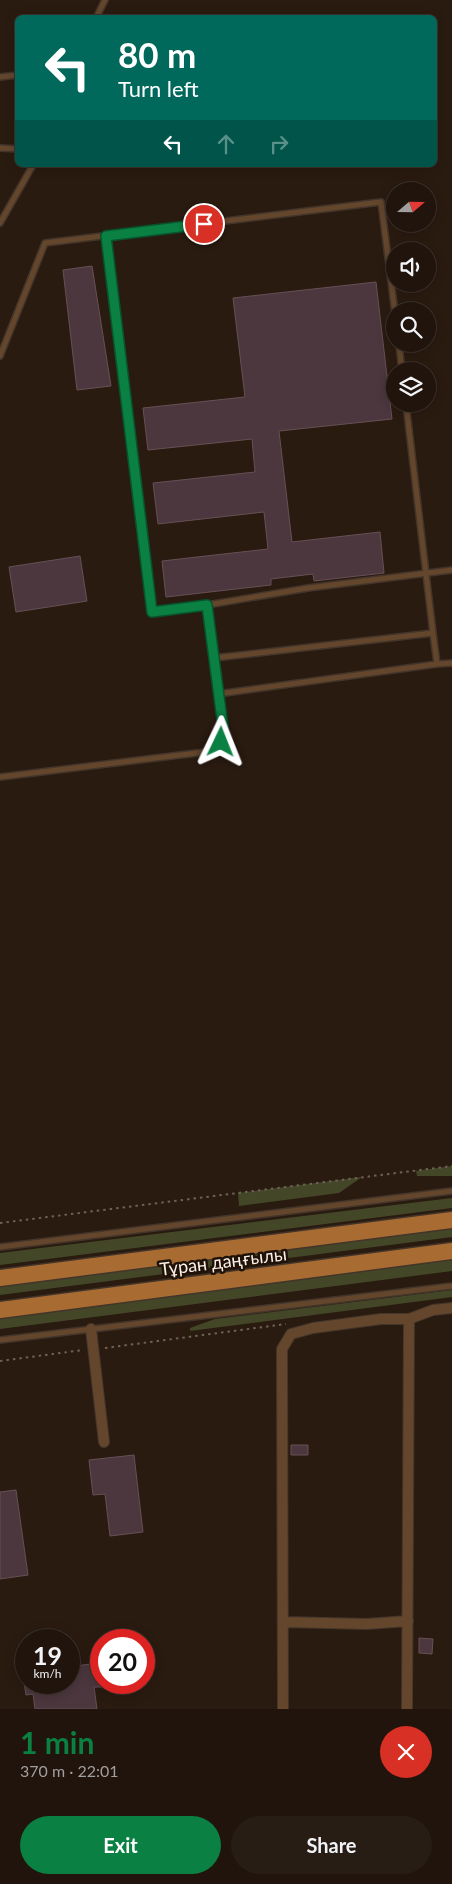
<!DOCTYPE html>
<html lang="en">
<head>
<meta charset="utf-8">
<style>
  :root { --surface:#20140c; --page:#281d15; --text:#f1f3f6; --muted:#a29e9d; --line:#3d332d; --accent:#0b8043 }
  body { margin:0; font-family:Lato,sans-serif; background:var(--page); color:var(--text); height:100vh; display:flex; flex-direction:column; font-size:19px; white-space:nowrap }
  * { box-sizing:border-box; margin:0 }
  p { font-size:16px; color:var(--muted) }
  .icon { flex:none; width:28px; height:28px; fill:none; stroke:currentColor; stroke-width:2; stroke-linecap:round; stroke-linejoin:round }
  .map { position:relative; height:1709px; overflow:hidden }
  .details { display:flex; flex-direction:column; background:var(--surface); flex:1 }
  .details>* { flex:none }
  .hud { position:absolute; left:15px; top:15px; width:422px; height:152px; border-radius:8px; box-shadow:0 2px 12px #0003,0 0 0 1px var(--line); background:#00695c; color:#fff; overflow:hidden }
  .needle { width:32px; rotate:70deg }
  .controls { position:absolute; left:386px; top:182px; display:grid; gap:10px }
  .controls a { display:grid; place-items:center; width:50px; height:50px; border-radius:50%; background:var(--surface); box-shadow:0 2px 12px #0003,0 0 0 1px var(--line); font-size:25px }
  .speed { position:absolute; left:15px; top:1629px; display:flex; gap:10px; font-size:25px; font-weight:700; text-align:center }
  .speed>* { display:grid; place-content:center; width:65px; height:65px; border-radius:50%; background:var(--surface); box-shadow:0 2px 12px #0003,0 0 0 1px var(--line); line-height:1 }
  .speed small { font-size:12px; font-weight:400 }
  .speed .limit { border:8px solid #d22; background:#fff; color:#111 }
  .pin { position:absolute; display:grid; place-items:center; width:42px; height:42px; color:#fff; margin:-21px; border:2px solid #fff; border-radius:50%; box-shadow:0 1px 5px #0007 }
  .me { position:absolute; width:55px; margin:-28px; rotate:2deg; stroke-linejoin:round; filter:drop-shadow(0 0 4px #0008) }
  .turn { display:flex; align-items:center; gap:18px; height:105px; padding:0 20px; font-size:22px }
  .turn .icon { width:65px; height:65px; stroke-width:2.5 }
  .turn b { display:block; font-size:35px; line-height:42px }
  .lanes { display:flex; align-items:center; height:48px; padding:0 20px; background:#0003; justify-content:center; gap:25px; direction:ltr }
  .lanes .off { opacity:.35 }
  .round { display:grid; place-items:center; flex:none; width:52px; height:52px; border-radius:26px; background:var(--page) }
  .headline { display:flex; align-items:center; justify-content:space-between; height:85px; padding:0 20px }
  h1 { font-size:30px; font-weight:700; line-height:38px; color:var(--accent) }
  .primary-button { display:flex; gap:10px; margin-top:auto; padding:10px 20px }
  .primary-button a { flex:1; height:58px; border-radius:30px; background:var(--accent); color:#fff; font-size:20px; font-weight:700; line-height:58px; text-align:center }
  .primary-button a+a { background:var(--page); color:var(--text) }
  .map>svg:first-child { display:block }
  .green { fill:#434728 }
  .building { fill:#4b373d; stroke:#665057 }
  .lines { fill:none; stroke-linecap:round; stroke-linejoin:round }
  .lane-casing { stroke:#43352a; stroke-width:8 }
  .street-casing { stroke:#43352a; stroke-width:12 }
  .primary-casing { stroke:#43352a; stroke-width:19 }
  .path { stroke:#6d6056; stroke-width:2; stroke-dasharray:2.5 4; stroke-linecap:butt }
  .lane { stroke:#64462d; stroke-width:5 }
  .street { stroke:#64462d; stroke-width:10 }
  .primary { stroke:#a86c33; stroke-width:16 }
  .route-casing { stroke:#07532c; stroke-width:12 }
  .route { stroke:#0b8043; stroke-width:9 }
  .labels { text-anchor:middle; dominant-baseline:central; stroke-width:5; stroke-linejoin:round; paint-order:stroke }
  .street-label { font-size:18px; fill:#fbf0e9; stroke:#201207 }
</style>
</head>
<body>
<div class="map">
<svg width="452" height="1709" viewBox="0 0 452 1709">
  <rect width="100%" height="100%" fill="#2a1b10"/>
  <path class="green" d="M452,1166v10h-35l-1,-5z
    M362,1177l-23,16 -100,13 -1,-13z
    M452,1198v10l-452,57v-12z
    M452,1229v8l-452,58v-9z
    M452,1260v11l-452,58v-10z
    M452,1290v7l-262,34v-3l25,-9z"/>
  <path class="building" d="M92,266l19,120 -34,4 -14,-120z
    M376,282l16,137 -113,12 13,111 88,-10 4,41 -70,8 -1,-7 -42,5v6l-105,12 -4,-36 106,-12 -4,-37 -106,12 -5,-41 102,-11 -3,-33 -104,11 -5,-42 102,-11 -12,-99z
    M80,556l7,45 -71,11 -7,-45z
    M291,1445h17v10h-17z
    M134,1455l9,77 -33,4 -5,-42 -12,1 -4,-35z
    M16,1490l12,85 -28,4v-87z
    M419,1638l14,1 -1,15 -13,-1z
    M99,1663l3,24h-8l3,22h-62l-2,-15 -7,1 -2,-13h45v-8l7,-1 -1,-7z"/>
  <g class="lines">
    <defs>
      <path id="lane" d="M96,18l9,-18
        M0,77l18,-2
        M0,148l18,1
        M0,223l33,-58
        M106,236l46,376 55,-7 7,53
        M399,344l3,27
        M0,356l45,-113 336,-41 14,111
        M207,605l101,-17 144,-18
        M437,664l15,-1
        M218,694l219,-30 -4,-31
        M0,777l213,-26 8,-9 2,-15 -9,-69 219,-25 -27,-229
        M0,1247l452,-56
        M0,1340l452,-54"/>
      <path id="street" d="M91,1329l13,113
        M284,1622l83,2 41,-3
        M283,1709l-1,-360 9,-15 22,-6 68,-9h28l24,-9 19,-2
        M407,1709l2,-390"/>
      <path id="primary" d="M0,1278l452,-58
        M0,1310l452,-59"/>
    </defs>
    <use href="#lane" class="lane-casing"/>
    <use href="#street" class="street-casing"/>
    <use href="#primary" class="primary-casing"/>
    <path class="path" d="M0,1223l452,-57
      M105,1348l181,-24
      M0,1361l83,-11"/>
    <use href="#lane" class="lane"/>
    <use href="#street" class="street"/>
    <use href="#primary" class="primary"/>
  </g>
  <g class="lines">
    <defs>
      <path id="route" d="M204,224l-98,12 46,376 55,-7 16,122 -2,15"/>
    </defs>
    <use href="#route" class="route-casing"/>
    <use href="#route" class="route"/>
  </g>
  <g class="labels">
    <g class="street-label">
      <text transform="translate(223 1261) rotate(-7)">Тұран даңғылы</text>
    </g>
  </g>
</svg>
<div class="controls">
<a><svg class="needle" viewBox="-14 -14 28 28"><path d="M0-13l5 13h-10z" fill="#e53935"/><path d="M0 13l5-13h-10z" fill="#a29e9d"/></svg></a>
<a><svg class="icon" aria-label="sound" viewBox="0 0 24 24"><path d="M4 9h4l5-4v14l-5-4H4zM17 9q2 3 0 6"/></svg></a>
<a><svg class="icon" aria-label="search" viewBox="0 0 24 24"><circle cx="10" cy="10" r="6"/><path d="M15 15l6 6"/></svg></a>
<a><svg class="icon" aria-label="layers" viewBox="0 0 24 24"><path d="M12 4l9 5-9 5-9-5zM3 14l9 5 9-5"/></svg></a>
</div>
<div class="speed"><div>19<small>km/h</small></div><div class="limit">20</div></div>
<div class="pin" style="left:204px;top:224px;background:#d93025"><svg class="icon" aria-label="arrive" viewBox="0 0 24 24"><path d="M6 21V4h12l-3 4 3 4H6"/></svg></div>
<svg class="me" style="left:221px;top:742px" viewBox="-20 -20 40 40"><path d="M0-17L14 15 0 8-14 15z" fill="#0b8043" stroke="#fff" stroke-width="4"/></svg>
<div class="hud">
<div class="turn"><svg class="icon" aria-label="left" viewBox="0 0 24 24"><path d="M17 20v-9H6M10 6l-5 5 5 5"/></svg><div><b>80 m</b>Turn left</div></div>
<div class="lanes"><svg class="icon" aria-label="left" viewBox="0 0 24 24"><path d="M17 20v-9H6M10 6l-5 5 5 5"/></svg><svg class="icon off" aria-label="ahead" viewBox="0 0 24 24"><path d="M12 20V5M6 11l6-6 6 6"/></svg><svg class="icon off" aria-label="right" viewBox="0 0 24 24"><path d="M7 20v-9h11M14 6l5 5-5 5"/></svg></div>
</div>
</div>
<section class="details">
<div class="headline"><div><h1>1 min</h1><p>370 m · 22:01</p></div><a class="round" style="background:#d93025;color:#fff"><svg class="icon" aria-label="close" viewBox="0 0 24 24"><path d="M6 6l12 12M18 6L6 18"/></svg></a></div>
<div class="primary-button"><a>Exit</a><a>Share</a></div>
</section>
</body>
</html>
